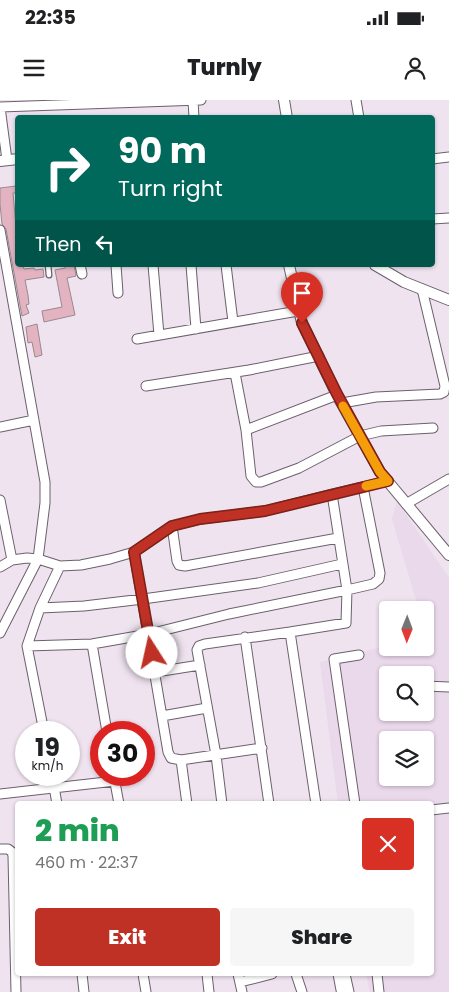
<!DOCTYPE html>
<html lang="en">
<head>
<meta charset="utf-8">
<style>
  :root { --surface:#fff; --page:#f6f6f6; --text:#202124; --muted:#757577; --accent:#bf3125 }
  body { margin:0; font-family:Poppins,sans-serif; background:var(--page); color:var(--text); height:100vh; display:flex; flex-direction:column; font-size:19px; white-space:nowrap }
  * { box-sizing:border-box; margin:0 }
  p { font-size:16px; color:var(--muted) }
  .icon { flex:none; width:28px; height:28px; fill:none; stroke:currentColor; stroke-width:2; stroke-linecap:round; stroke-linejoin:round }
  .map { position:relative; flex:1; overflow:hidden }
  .details { position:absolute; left:15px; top:701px; width:419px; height:175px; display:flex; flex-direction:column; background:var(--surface); border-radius:5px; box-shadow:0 1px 4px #0004 }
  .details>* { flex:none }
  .guide { position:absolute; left:15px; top:15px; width:420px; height:152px; border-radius:5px; box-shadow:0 1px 4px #0004; background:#00695c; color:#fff; overflow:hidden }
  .needle { width:32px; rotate:181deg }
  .tools { position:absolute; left:379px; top:501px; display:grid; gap:10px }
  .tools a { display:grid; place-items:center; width:55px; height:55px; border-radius:5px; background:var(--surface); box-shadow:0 1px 4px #0004; font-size:25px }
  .speed { position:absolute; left:15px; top:621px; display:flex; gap:10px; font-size:25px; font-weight:700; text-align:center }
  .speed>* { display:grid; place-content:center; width:65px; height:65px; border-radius:50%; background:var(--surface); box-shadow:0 1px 4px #0004; line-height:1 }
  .speed small { font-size:12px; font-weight:400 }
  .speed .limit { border:8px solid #d22; background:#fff; color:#111 }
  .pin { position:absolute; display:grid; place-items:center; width:42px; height:42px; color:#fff; margin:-51px -21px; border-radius:50% 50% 50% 0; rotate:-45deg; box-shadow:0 0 5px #0007 }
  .pin .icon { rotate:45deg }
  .me { position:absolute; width:55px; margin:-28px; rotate:350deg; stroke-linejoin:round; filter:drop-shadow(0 0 4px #0008) }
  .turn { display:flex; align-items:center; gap:18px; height:105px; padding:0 20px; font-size:22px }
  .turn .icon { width:65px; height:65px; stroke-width:2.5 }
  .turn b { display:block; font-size:35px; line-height:42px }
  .then { display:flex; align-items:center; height:48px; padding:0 20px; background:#0003; gap:10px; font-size:19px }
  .round { display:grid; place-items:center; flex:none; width:52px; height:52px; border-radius:5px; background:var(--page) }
  .overview { display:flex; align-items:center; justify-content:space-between; height:85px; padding:0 20px }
  h1 { font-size:30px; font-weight:800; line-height:38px; color:#1e9e55 }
  .primary-button { display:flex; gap:10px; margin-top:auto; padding:10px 20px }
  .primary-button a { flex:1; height:58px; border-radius:5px; background:var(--accent); color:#fff; font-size:20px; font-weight:800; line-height:58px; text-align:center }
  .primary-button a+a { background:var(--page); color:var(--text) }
  .status { display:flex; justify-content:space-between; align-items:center; height:35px; padding:0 25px; background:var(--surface); direction:ltr }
  .status svg { height:14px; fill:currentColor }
  header { display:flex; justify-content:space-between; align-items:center; height:65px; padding:0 20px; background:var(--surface); font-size:22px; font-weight:800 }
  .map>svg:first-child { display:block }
  .built { fill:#ead8eb; fill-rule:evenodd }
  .building { fill:#e4b3c2; stroke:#9a898e }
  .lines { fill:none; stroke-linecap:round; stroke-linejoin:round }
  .service-casing { stroke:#6b606c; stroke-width:7 }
  .minor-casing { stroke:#6b606c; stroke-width:11 }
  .tertiary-casing { stroke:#6b606c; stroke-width:12 }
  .service { stroke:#fff; stroke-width:4.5 }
  .minor { stroke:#fff; stroke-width:9 }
  .tertiary { stroke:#fff; stroke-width:10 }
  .route-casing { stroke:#7c2018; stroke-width:12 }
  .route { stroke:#bf3125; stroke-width:9 }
  .slow { stroke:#f59e0b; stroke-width:9 }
</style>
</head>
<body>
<div class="status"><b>22:35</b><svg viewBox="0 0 49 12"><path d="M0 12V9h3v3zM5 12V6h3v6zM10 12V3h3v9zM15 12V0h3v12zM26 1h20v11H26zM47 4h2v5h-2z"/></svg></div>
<header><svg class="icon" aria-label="menu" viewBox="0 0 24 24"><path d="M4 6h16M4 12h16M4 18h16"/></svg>Turnly<svg class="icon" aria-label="person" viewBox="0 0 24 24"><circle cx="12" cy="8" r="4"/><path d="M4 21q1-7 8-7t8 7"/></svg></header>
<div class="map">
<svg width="449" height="892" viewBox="0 0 449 892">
  <rect width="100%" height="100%" fill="#efe3f0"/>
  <path class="built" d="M397,401l52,77v414h-79l-4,-18h65v-170h-93l-18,-142 67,-16 1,2h37v-38h-6l-27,-91zM388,575h37v37h-37zM388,640h37v38h-37z"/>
  <path class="building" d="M16,86l1,7h-4l4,44h-1l2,28h5l1,4 10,-1 1,2 8,-1 1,8 -19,3 3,15 1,9 -3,1 3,8 -7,3 -16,-87 -4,-5 -2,-20v-16z
    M65,165h9l2,11 -9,2 8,37 -31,7 -2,-11 20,-4 -7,-37 10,-2z
    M37,224l5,31 -7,2 -3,-15 -4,1 -2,-16z"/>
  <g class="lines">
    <defs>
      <path id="service" d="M48,165l1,10"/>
      <path id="minor" d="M193,0l1,18
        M356,0l3,18
        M0,7l201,-7
        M0,7l7,53
        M432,59l17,-2
        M432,119l17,-1
        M0,130l45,252v21l-7,56 -38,74
        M80,165l2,9
        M116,165l2,28
        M153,165l6,70
        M191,165l5,64
        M226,165l7,57
        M137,239l161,-28
        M235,273l11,57 5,46 5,6h5l38,-14 61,-32 21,-5 52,-3
        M146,286l103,-16 70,-14
        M342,303l34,-6 64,-3 4,-2 1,-6 -23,-97
        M0,327l34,-7
        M246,330l91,-35
        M0,400l12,60
        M406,404l43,-25
        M172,426l5,35 2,4 6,1 153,-28
        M134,452l34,200 3,6 10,2 81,-12
        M0,467l12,-7 15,-2 11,1 22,7 21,-1 29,-6 24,-7 38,-26 29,-7 64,-8 67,-17
        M40,508l44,-2 59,-7 115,-16 84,-19
        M245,537l24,167
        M92,544l15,88
        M27,546l65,-2 57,-10 80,-20 118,-24 -15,-96 56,-13
        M156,572l44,-7
        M425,586l24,1
        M162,616l45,-8
        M44,632l-17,-86 13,-38 20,-42
        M181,660l6,44
        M52,675l5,29
        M114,677l5,27
        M0,694l115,-13
        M222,704l-6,-49 -19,-105 2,-4 6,-2 85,-12
        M316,704l-26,-172 56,-9 1,-33 26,-6 6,-5 1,-6 -17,-86
        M355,704l-21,-145 25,-4
        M431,710l18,-2
        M0,749h8l4,3 1,4 3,136
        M82,874l2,18
        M143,874l3,18
        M207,874l2,18
        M238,874l4,18
        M296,874l6,18
        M338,874l3,16
        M345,874l4,18
        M377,874l2,18
        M240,882l32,-8"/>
      <path id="tertiary" d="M284,0l3,18
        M0,61l18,-2
        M289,165l13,58 35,72 43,77 69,83
        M375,165l29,17 45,18"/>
    </defs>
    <use href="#service" class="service-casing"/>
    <use href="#minor" class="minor-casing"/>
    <use href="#tertiary" class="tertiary-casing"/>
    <use href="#service" class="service"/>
    <use href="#minor" class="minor"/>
    <use href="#tertiary" class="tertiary"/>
  </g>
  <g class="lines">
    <defs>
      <path id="route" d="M152,553l-18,-101 38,-26 28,-7 65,-8 123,-30 -8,-9 -43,-78 -35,-71"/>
    </defs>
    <use href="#route" class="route-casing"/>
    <use href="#route" class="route"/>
    <path class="slow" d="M343,306l37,66 8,9 -22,5"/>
  </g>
</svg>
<div class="tools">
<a><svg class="needle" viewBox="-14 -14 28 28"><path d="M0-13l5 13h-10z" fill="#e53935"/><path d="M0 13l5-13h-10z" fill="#757577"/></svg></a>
<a><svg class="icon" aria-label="search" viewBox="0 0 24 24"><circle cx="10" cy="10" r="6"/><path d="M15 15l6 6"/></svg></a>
<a><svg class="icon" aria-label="layers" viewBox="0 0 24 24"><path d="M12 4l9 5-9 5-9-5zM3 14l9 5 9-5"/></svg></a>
</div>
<div class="speed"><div>19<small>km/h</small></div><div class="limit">30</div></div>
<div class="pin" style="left:302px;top:223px;background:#d93025"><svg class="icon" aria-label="arrive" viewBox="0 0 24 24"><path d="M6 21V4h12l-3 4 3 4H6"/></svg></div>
<svg class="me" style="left:152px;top:553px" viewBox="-20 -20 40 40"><circle r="19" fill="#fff"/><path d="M0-13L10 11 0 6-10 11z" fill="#bf3125"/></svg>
<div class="guide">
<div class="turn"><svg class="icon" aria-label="right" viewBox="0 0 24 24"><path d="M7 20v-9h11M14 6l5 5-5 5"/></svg><div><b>90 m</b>Turn right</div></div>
<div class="then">Then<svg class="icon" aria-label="left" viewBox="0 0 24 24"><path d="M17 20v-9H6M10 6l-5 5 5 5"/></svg></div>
</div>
<section class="details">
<div class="overview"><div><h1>2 min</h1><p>460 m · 22:37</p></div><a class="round" style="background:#d93025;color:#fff"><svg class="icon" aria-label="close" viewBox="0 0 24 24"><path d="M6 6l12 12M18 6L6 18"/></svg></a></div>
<div class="primary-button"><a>Exit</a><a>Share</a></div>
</section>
</div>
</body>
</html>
